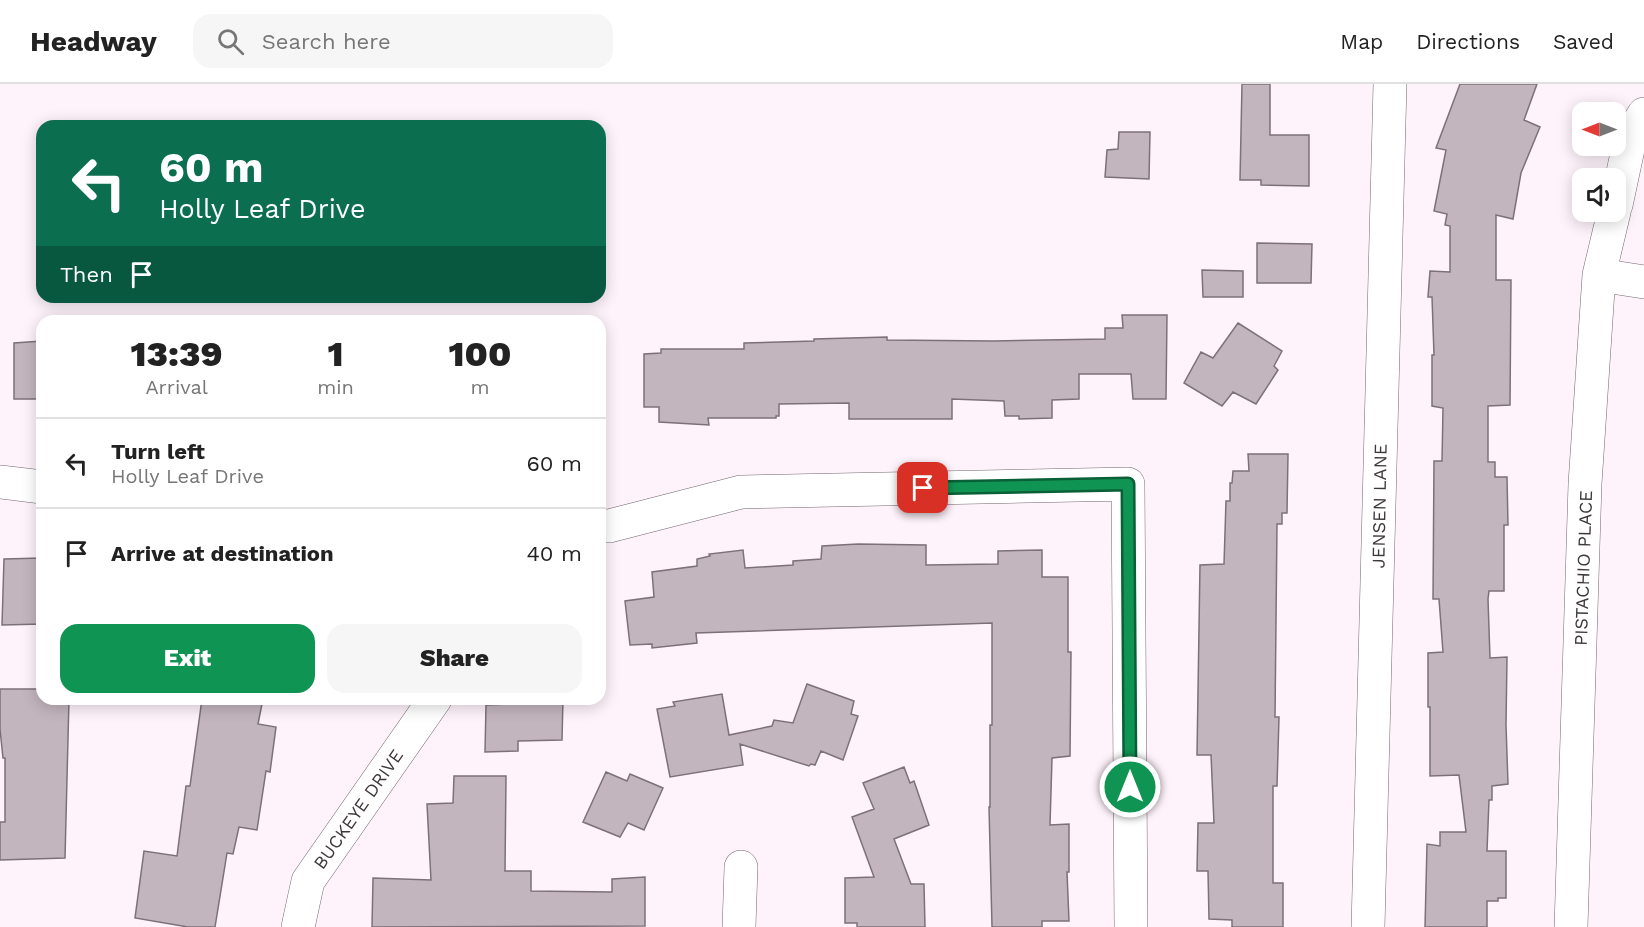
<!DOCTYPE html>
<html lang="en">
<head>
<meta charset="utf-8">
<style>
  :root { --surface:#fff; --page:#f6f6f6; --text:#222; --muted:#767676; --line:#e0e0e0; --accent:#109453 }
  body { margin:0; font-family:"Work Sans",sans-serif; background:var(--page); color:var(--text); height:100vh; display:flex; flex-direction:column; font-size:22px; white-space:nowrap }
  * { box-sizing:border-box; margin:0 }
  p { font-size:20px; color:var(--muted) }
  .icon { flex:none; width:33px; height:33px; fill:none; stroke:currentColor; stroke-width:2; stroke-linecap:round; stroke-linejoin:round }
  .map { position:relative; flex:1; overflow:hidden }
  .details { position:absolute; left:36px; top:231px; width:570px; height:390px; display:flex; flex-direction:column; background:var(--surface); border-radius:18px; box-shadow:0 3px 15px #0003 }
  .details>* { flex:none }
  .banner { position:absolute; left:36px; top:36px; width:570px; height:183px; border-radius:18px; box-shadow:0 3px 15px #0003; background:#0b6e4f; color:#fff; overflow:hidden }
  .needle { width:39px; rotate:270deg }
  .controls { position:absolute; left:1572px; top:18px; display:grid; gap:12px }
  .controls a { display:grid; place-items:center; width:54px; height:54px; border-radius:12px; background:var(--surface); box-shadow:0 3px 15px #0003; font-size:30px }
  .pin { position:absolute; display:grid; place-items:center; width:51px; height:51px; color:#fff; margin:-26px; border-radius:12px; box-shadow:0 3px 9px #0006 }
  .me { position:absolute; width:66px; margin:-33px; rotate:0deg; stroke-linejoin:round; filter:drop-shadow(0 0 4px #0008) }
  .turn { display:flex; align-items:center; gap:21px; height:126px; padding:0 24px; font-size:27px }
  .turn .icon { width:78px; height:78px; stroke-width:2.5 }
  .turn b { display:block; font-size:42px; line-height:51px }
  .then { display:flex; align-items:center; height:57px; padding:0 24px; background:#0003; gap:12px; font-size:22px }
  .eta { display:flex; justify-content:space-evenly; align-items:center; height:102px; text-align:center }
  .eta b { font-size:36px; font-weight:800; line-height:42px }
  .primary-button { display:flex; gap:12px; margin-top:auto; padding:12px 24px }
  .primary-button a { flex:1; height:69px; border-radius:18px; background:var(--accent); color:#fff; font-size:24px; font-weight:800; line-height:69px; text-align:center }
  .primary-button a+a { background:var(--page); color:var(--text) }
  ul { padding:0; list-style:none }
  li { display:flex; align-items:center; gap:18px; height:90px; padding:0 24px; border-top:2px solid var(--line) }
  li div { flex:1 }
  li b { display:block; font-size:22px }
  li em { font-style:normal }
  header { display:flex; align-items:center; gap:36px; box-sizing:border-box; height:84px; padding:0 30px; background:var(--surface); border-bottom:2px solid var(--line) }
  header strong { font-size:28px }
  nav { display:flex; gap:33px; margin-inline-start:auto; font-size:21px }
  .search { width:420px; height:54px; background:var(--page); display:flex; align-items:center; gap:15px; box-sizing:border-box; padding:0 21px; border-radius:18px; color:var(--muted); font-size:22px }
  .map>svg:first-child { display:block }
  .building { fill:#c3b5be; stroke:#7d7078; stroke-width:1.5 }
  .lines { fill:none; stroke-linecap:round; stroke-linejoin:round }
  .minor-casing { stroke:#746770; stroke-width:34 }
  .minor { stroke:#fff; stroke-width:33 }
  .route-casing { stroke:#0a6036; stroke-width:15 }
  .route { stroke:#109453; stroke-width:10 }
  .labels { text-anchor:middle; dominant-baseline:central; stroke-width:6; stroke-linejoin:round; paint-order:stroke }
  .street-label { font-size:18px; fill:#3e383c; stroke:#fff }
</style>
</head>
<body>
<header>
<strong>Headway</strong>
<div class="search"><svg class="icon" aria-label="search" viewBox="0 0 24 24"><circle cx="10" cy="10" r="6"/><path d="M15 15l6 6"/></svg>Search here</div>
<nav><a>Map</a><a>Directions</a><a>Saved</a></nav>
</header>
<div class="map">
<svg width="1644" height="843" viewBox="0 0 1644 843">
  <rect width="100%" height="100%" fill="#fff3fb"/>
  <path class="building" d="M1242,0h28v51h39v51l-48,-1v-5h-21z
    M1460,0h77l-13,36 16,7 -19,46 -8,46 -17,-4v65h15l-1,125 -22,1v56h7v15h12l1,48h-4v66h-15l-1,8 2,59 17,-1 -1,68 2,59 -16,2v14h-3l-2,51h19v47h-8v3h-11v26h-62l2,-83 13,2v-14h26l-7,-57 -29,1v-69h-2v-54l15,-1 -4,-53h-6l1,-138h8l1,-53 -11,-2v-51h2l-2,-58h-4l2,-26 20,1v-46l-5,-1 2,-11 -13,-3 12,-61 -10,-2z
    M1119,48h31l-1,47 -44,-2 2,-27 11,-1z
    M1257,159l55,1 -1,39h-54z
    M1202,186l41,1v26h-40z
    M1122,231h45l-1,84h-33l-2,-25h-52v25l-27,1v18l-33,1v-3h-14l-1,-15 -52,-2v20h-103v-16l-70,1v12h-3v2h-68l1,7 -50,-3v-15h-15v-53l17,-1v-4h83v-6l70,-2v-2l73,-2v3l107,1 111,-2v-11h18z
    M1238,239l44,28 -8,15 4,4 -22,34 -23,-12 -11,14 -38,-23 17,-31 12,6z
    M42,257v58h-28v-56z
    M1248,370h40l-1,59h-5v11h-5l-2,193h4l-2,69h-4v97h10v44h-51v-7l-23,-1 -1,-48h-11l1,-48h16l-3,-68h-14l3,-190 24,-1 2,-63h4v-18h2l1,-12h16z
    M858,460l68,1v20l72,-1v-13l44,-1v27h26v75h3l-1,104 -18,2 -2,67 19,-1v48h-2l2,49h-27v6h-50l-3,-120h1v-82h2v-102l-296,10 1,10 -45,5v-4l-22,1 -5,-44 29,-4 -2,-25 45,-6v-7l13,-3 -1,-2 34,-4 2,18 48,-3v-4l28,-2 1,-13z
    M42,474v66l-40,1 2,-66z
    M807,600l47,17 -3,13 7,2 -15,44 -22,-9 -6,14 -4,-1 -2,2 -69,-22 3,21 -73,12 -13,-68 18,-3 -2,-4 49,-8 7,41 43,-9 2,-6 19,3z
    M0,605h42v10h27l-4,159 -65,2v-38h5v-64h-2l-3,-29z
    M202,615h61l-5,25 18,3 -6,45 -4,-1 -9,59 -18,-3 -6,27 -6,-1 -12,74h-27l-53,-9 9,-67 33,5 9,-70h4z
    M511,615h52l-1,41 -44,1v10l-33,1 1,-47 25,-1z
    M904,683l6,16 4,-2 15,44 -35,14 17,45h13l1,43h-68v-4h-12v-45l29,-1 -22,-60 22,-8 -11,-26z
    M606,688l21,9 3,-7 33,14 -19,42 -16,-7 -8,14 -37,-15z
    M454,692h52l-1,95h26v20l81,1v-13l33,-2v49l-273,1 1,-49 58,2 -4,-76 26,-1z"/>
  <g class="lines">
    <defs>
      <path id="minor" d="M1616,121l15,-70 13,-21
        M1599,191l45,7
        M0,398l42,5
        M600,442h9l132,-34 387,-8 3,443
        M298,843l10,-46 127,-182
        M739,843l2,-60
        M1368,843l22,-843
        M1571,843l14,-443 14,-209 15,-63"/>
    </defs>
    <use href="#minor" class="minor-casing"/>
    <use href="#minor" class="minor"/>
  </g>
  <g class="lines">
    <defs>
      <path id="route" d="M923,404l205,-4 2,303"/>
    </defs>
    <use href="#route" class="route-casing"/>
    <use href="#route" class="route"/>
  </g>
  <g class="labels">
    <g class="street-label">
      <text transform="translate(1379 422) rotate(-89)">JENSEN LANE</text>
      <text transform="translate(1583 484) rotate(-88)">PISTACHIO PLACE</text>
      <text transform="translate(358 725) rotate(-55)">BUCKEYE DRIVE</text>
    </g>
  </g>
</svg>
<div class="controls">
<a><svg class="needle" viewBox="-14 -14 28 28"><path d="M0-13l5 13h-10z" fill="#e53935"/><path d="M0 13l5-13h-10z" fill="#767676"/></svg></a>
<a><svg class="icon" aria-label="sound" viewBox="0 0 24 24"><path d="M4 9h4l5-4v14l-5-4H4zM17 9q2 3 0 6"/></svg></a>
</div>
<div class="pin" style="left:923px;top:404px;background:#d93025"><svg class="icon" aria-label="arrive" viewBox="0 0 24 24"><path d="M6 21V4h12l-3 4 3 4H6"/></svg></div>
<svg class="me" style="left:1130px;top:703px" viewBox="-20 -20 40 40"><circle r="17" fill="#109453" stroke="#fff" stroke-width="3"/><path d="M0-11L8 9 0 5-8 9z" fill="#fff"/></svg>
<div class="banner">
<div class="turn"><svg class="icon" aria-label="left" viewBox="0 0 24 24"><path d="M17 20v-9H6M10 6l-5 5 5 5"/></svg><div><b>60 m</b>Holly Leaf Drive</div></div>
<div class="then">Then<svg class="icon" aria-label="arrive" viewBox="0 0 24 24"><path d="M6 21V4h12l-3 4 3 4H6"/></svg></div>
</div>
<section class="details">
<div class="eta">
<div><b>13:39</b><p>Arrival</p></div>
<div><b>1</b><p>min</p></div>
<div><b>100</b><p>m</p></div>
</div>
<ul>
<li><svg class="icon" aria-label="left" viewBox="0 0 24 24"><path d="M17 20v-9H6M10 6l-5 5 5 5"/></svg><div><b>Turn left</b><p>Holly Leaf Drive</p></div><em>60 m</em></li>
<li><svg class="icon" aria-label="arrive" viewBox="0 0 24 24"><path d="M6 21V4h12l-3 4 3 4H6"/></svg><div><b>Arrive at destination</b></div><em>40 m</em></li>
</ul>
<div class="primary-button"><a>Exit</a><a>Share</a></div>
</section>
</div>
</body>
</html>
